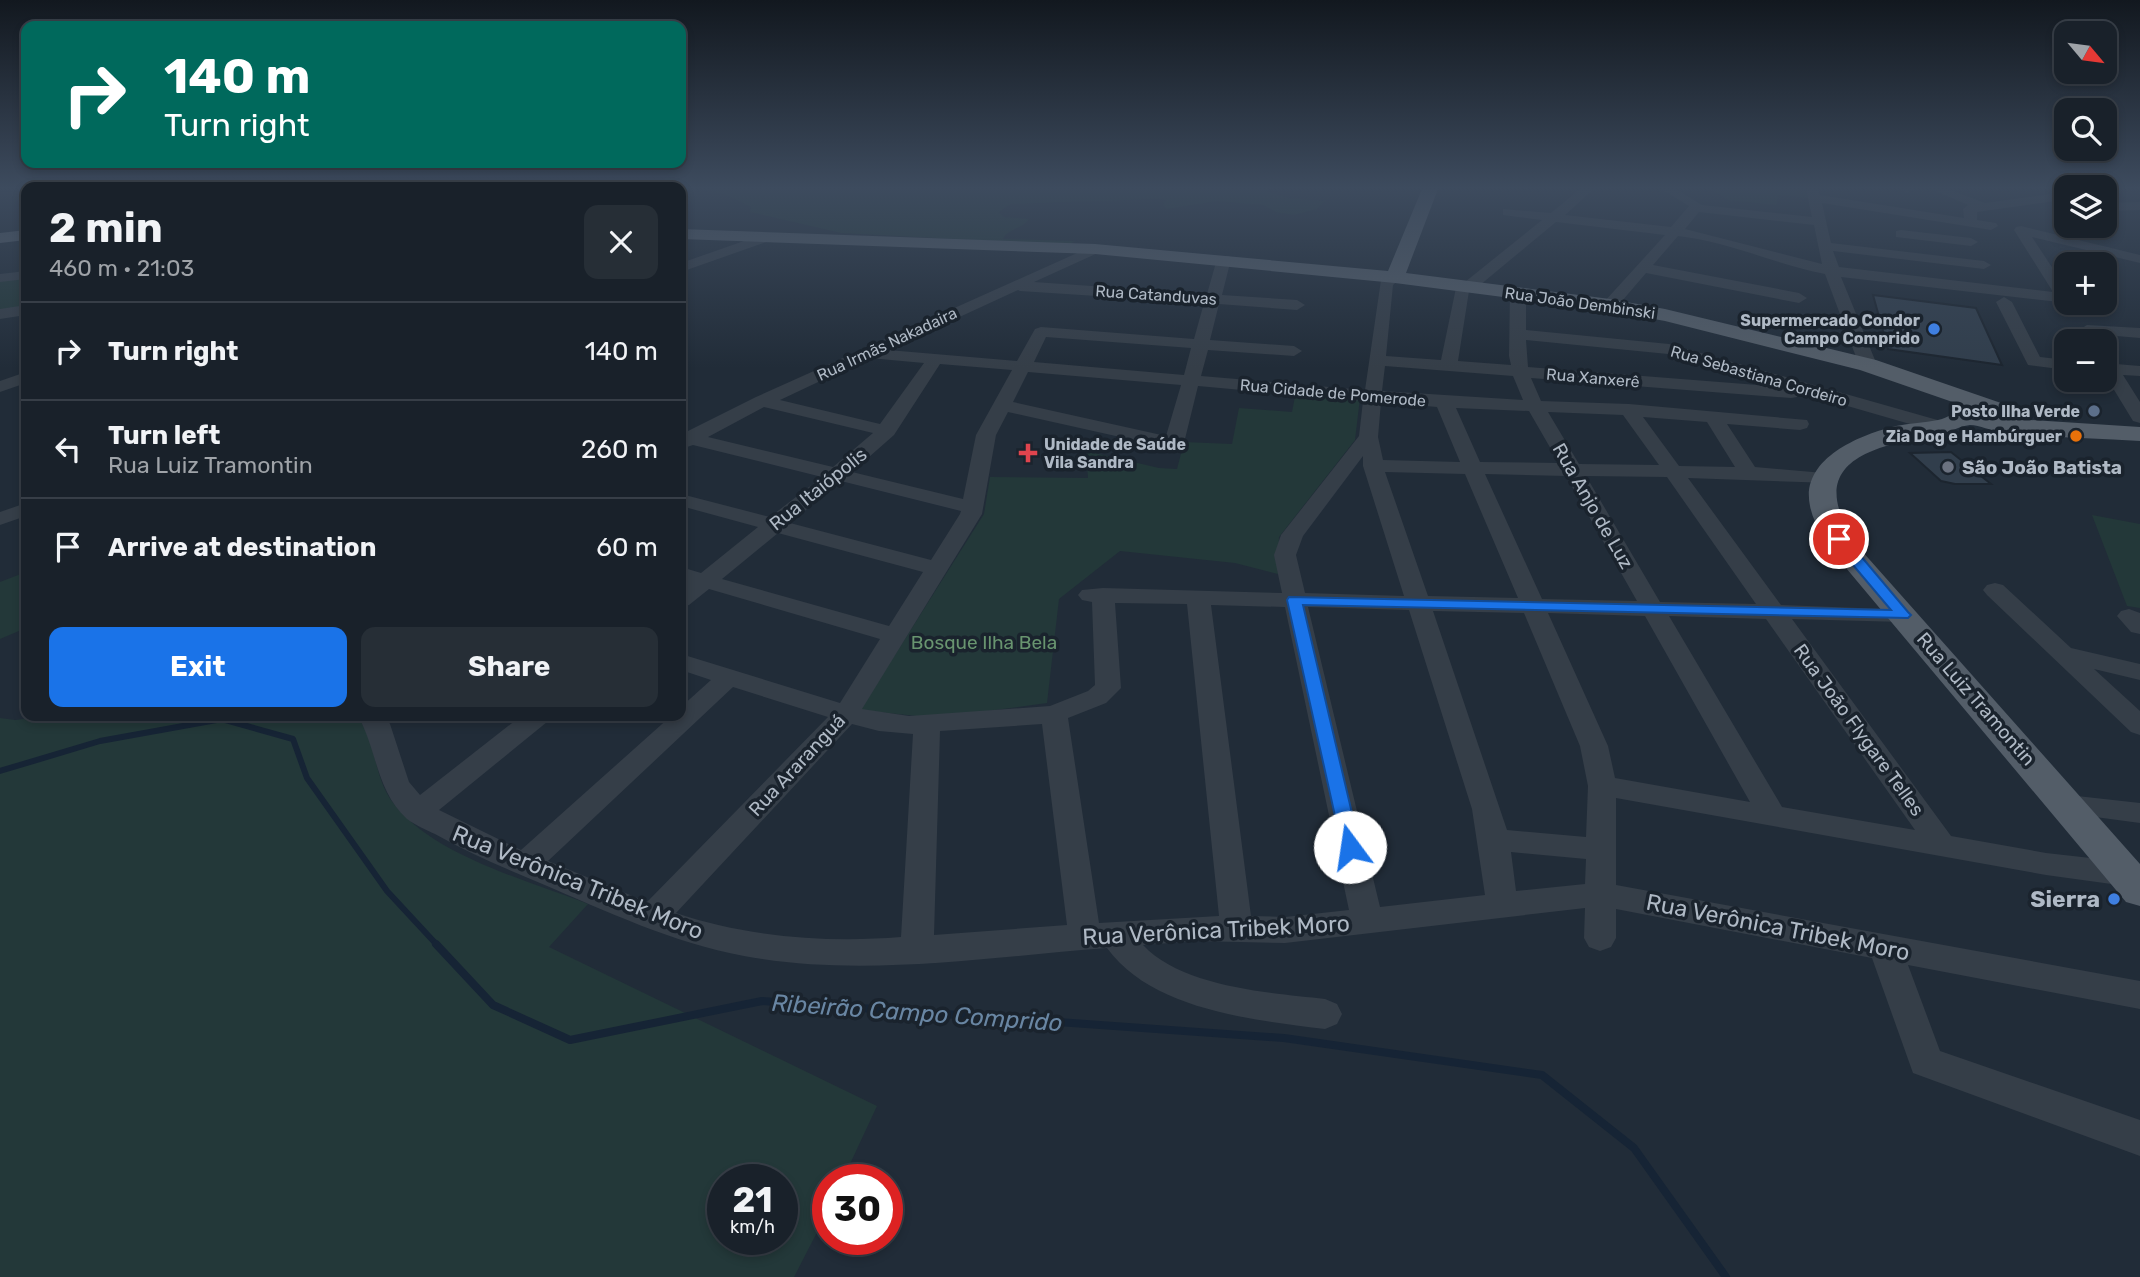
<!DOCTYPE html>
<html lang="en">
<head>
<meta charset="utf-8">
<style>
  :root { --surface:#19212a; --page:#262e36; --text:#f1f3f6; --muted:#9fa3a8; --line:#373e47; --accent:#1a73e8 }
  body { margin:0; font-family:Rubik,sans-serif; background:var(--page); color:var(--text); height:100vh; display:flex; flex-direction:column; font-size:26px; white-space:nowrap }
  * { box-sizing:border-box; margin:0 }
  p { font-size:23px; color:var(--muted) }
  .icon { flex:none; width:38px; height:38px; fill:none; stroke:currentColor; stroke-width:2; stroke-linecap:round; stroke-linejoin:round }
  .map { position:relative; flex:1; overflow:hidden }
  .side { position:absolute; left:21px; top:182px; width:665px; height:539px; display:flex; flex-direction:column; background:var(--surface); border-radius:14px; box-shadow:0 4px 10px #0003,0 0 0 2px var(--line) }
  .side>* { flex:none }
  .banner { position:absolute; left:21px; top:21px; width:665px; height:147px; border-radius:14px; box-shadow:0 4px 10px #0003,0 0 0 2px var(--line); background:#00695c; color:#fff; overflow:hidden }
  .needle { width:46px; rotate:119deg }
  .tools { position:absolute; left:2054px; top:21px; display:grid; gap:14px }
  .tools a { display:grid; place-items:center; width:63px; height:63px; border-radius:14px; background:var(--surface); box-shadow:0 4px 10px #0003,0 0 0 2px var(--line); font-size:35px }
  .speed { position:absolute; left:707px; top:1164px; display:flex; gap:14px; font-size:35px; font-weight:700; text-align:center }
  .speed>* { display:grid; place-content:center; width:91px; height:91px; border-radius:50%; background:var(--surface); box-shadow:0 4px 10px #0003,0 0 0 2px var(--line); line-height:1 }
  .speed small { font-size:18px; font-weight:400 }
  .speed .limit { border:10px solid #d22; background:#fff; color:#111 }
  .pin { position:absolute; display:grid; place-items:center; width:60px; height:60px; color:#fff; margin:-30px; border:4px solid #fff; border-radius:50%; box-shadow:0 2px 7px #0007 }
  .me { position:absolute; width:77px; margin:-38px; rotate:346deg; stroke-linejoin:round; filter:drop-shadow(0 0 5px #0008) }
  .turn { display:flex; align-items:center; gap:24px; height:147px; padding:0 28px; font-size:32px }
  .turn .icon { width:91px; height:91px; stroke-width:2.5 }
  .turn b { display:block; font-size:49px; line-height:60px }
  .round { display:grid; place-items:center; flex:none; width:74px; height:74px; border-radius:14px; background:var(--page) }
  .overview { display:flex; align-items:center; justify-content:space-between; height:119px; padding:0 28px }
  h1 { font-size:42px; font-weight:700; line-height:52px }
  .cta { display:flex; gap:14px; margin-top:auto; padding:14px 28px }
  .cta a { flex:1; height:80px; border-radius:14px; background:var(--accent); color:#fff; font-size:28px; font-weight:700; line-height:80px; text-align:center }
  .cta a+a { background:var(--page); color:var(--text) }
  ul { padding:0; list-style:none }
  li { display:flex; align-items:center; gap:21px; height:98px; padding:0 28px; border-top:2px solid var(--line) }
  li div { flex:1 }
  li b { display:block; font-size:26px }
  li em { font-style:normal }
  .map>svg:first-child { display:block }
  .green { fill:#233839; fill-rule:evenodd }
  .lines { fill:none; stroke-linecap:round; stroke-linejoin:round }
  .stream-far2 { stroke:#162435; stroke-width:2.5 }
  .stream-far1 { stroke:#162435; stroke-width:6 }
  .stream { stroke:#162435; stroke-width:8 }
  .building { fill:#313e4c; stroke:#1c252f; stroke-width:2 }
  .minor { fill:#353e48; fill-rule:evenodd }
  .major { fill:#535d68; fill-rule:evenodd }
  .route { fill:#1a73e8; stroke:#114b97; stroke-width:2 }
  .shop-dot { fill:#3f7fe0; stroke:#1a232d; stroke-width:2.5 }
  .service-dot { fill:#5c6f8a; stroke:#1a232d; stroke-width:2.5 }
  .food-dot { fill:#e8710a; stroke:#1a232d; stroke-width:2.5 }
  .health-dot { fill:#e0444e; stroke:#1a232d; stroke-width:2.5 }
  .worship-dot { fill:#6b7280; stroke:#1a232d; stroke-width:2.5 }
  .labels { text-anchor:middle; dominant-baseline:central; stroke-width:7; stroke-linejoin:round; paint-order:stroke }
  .far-street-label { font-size:16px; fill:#afb9c5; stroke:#1a232d }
  .far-poi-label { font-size:16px; font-weight:bold; fill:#afb9c5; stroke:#1a232d; text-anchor:end }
  .poi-label { font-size:19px; font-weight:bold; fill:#afb9c5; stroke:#1a232d; text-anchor:start }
  .street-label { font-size:19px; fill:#afb9c5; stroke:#1a232d }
  .park-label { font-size:19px; fill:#68946f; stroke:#1a232d }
  .near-street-label { font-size:23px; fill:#afb9c5; stroke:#1a232d }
  .near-poi-label { font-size:23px; font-weight:bold; fill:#afb9c5; stroke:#1a232d; text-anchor:end }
  .near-water-label { font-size:24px; font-style:italic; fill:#6986a3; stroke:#1a232d }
</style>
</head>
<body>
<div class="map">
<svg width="2140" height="1277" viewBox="0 0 2140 1277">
  <rect width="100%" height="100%" fill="#212c38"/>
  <path class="green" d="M704,189h564l-3,2 25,7 34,3 -7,8 -23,6 -18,-3 -13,-7 -47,-4 -49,8 -4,-4 3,-5 -9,-1 -146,5 -12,8 5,5 25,2c-7,10 -21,10 -26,20l72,2 -7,4 -227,-12 -91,-21 1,-5 -24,-12z
    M1709,189h99l1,9 -30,-3 -3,10 -47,-5z
    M26,277l-4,10 4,6v14l-26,4v-30z
    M1296,391l64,7 -5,42 -76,97 -1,37 -43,-11 -115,-12 -61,48 -12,104 -112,15 -75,-8 124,-196 6,-37 98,1 -2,-27 73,17 18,1 7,-27 48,2 7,-36 53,4z
    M2092,515l48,9v84l-13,-2z
    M26,572v56l-26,11v-57z
    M51,716h306c19,24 17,60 34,84 39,55 136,80 197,104l-39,43 328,159 -34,73 -15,1v31l-34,66h-794v-559l15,2zM723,1180h59v59h-59z"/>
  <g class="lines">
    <path class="stream-far2" d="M0,190h26"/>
    <path class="stream-far1" d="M0,771l100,-30 122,-22 71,20 14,39 80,113 51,55"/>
    <path class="stream" d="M436,944l57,61 77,35 192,-39 522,37 258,37 92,73 92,129"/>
  </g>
  <path class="building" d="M1873,295l103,13 26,57 -114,-16z
    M1951,452l40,32h-36l-14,-3 -31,-28z"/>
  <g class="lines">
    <path class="minor" d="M1580,189h14l-29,26 106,12 18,-21 -28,-17h15l26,16 110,12 -6,-28h12l2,6 144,23 -1,-9 5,-4 -37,-16h17l37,14 73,-10 6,4 -1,3 -86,12v8l19,3 2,3 -7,4 -169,-27 9,40 153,18 7,4 -7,4 -151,-18 6,16 214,25 -39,-62 2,-3 5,-1 119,29v8l-108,-26 35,53v13h7l-7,4 -8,-5 -218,-25 36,88 -9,5 -9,-5 -34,-91c-50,-10 -96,-32 -147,-38l-25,29 146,28 8,5 -8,5 -153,-30 -30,35h-12l-2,-3 2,-3 61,-67 -109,-13 -82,68 -5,1 -11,70 53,4 -2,-9 1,-63 8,-5 8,5v37l143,14 279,79 2,4 -2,4 -7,2 -142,-41 -2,5 -6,1 -260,-20 10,23 88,3 178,16 2,4 -2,4 -7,2 -73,-6 28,43 69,6 7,2 3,4 -3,4 -143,-5 93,127 130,5 4,5 -4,5 -8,2 -111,-3 159,217 95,17 80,9 11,4 3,5 -3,11 -11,4 -80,-11 -430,-77v87l524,96v28l-232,-44 32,86 200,69v36l-227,-83 -41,-115 -256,-49v29l-5,9 -11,4 -11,-4 -5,-9 1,-30 -300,35 -89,-2 -53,4c39,42 127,48 182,54l12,5 5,10 -5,10 -12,5c-72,-9 -173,-19 -218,-81 -118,9 -246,30 -363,8 -71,-13 -138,-45 -204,-73 -36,-15 -71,-30 -105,-49 -9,-4 -20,-9 -28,-15 -31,-28 -30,-70 -49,-103h27l5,8 19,58 11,13 101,-79h30l-4,6 -108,88 82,40 150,-134h10v-9l30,-27 -30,-10v-16l159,49 40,-64 -171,-50 -20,16 -8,2v-18l7,-6 -7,-2v-14l20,6 57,-46 -77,-21v-12l89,23 52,-40 -129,-32 -12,4 1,-15 74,-37 339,-152 5,1v6l-66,30 173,12 10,-35 2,-3h10l2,3 -9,36 75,5 8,5 -8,5 -78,-6 -9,36 84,6 8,5 -8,5 -86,-6 -7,26 164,14 16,-110 14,-7 7,4 -9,8 -7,71 55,4 16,-77 8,-1 77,-62 -39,-5v-6l48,4zM1699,212l115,13 8,39 -137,-35zM1018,290l2,1 184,12 -10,36 -153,-12 -6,2 -18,32 -129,-11zM1046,337l145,11 -7,27 -150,-13zM1526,340l142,14 114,33 -254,-20zM869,358l55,5 -44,61 -100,-24zM940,364l72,6 -36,65 -13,64 -111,-27 42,-37zM1385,366l128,10 10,24 -141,-9zM1028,372l153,13 -15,51 -153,-34zM1198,386l165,15 -4,35 -78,99 -7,20 8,38 -179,-5 -21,2 -4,5 4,5 10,2 3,83 -7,6 -38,15 -141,10 -47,-7 120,-195 14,-79 12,-23 166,37 10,-6zM1381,402l56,5 23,55 -77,-2 -5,-23zM764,407l109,26 -40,34 -125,-30zM1456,408l73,3 30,52 -79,-1zM1548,412l75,3 36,50 -80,-1zM1643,417l64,5 28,45 -56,-1zM1363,456v10l41,130 -99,-3 -9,-38 7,-19zM1385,472l80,2 53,124 -90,-2zM1485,474l81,2 71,125 -95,-2zM1586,476l81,1 89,127 -96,-2zM841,481l120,30 -1,3 -29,46 -141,-37zM778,533l145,39 -34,54 -167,-47zM1115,603l72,1 32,312 -120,7 -31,-205 38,-15 15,-15zM1211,605l74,2 64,303 -64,7 -34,-1zM1308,607l101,3 63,199 13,86 -105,12zM1433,611l91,2 56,133 8,40 -2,51 -79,-7zM1548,613l97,3 105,186 -135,-24 -7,-32zM1669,616l97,3 149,211 -133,-23zM733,687l95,30 -181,185 -99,-41zM852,724l27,7 34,3 -12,203c-74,6 -154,0 -225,-24zM1042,724l25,201 -133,10 6,-204zM1511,852l75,7 -1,25 -69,7z
      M1901,189h13l-7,4z
      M2140,202v8l-35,1v-8z
      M1901,230l70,8 7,4 -7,4 -75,-9v-6z
      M767,233l7,4 -2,3 -91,32v-9z
      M26,271v8l-26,3v-8z
      M2004,297l8,5 28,55 27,3v10l-39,-5 -32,-63z
      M26,305v10l-26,4v-10z
      M2087,325l53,3v10l-59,-5 -2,-3z
      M2105,356l6,1 5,7 24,2v10l-17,-1 17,27v21l-7,-2 -28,-46z
      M26,372v11l-26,9v-11z
      M26,503v13l-26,9v-13z
      M1995,583l8,2 68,63 69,16v16l-46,-11 46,42v24l-9,-3 -144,-137 -4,-5 4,-5z
      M2129,609l11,4v21l-9,-2 -14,-16 4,-5z
      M2068,795l72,8v20l-82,-11 -4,-7 4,-7z"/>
    <path class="major" d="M1422,189h16l-32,84 204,26 55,10 211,51 125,43 4,5 -4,5 -8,2 -12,-3 19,6 140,9v14c-46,-3 -93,-3 -139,-9 -10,-1 -21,-7 -31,-7 -11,1 -24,9 -36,11 -75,11 -132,33 -73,114l279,314v42l-14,-4 -285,-340c-12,-17 -27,-35 -31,-56 -10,-47 49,-71 86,-80 14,-3 28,-3 42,-6 11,-2 19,-10 29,-13l-107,-37 -195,-49 -55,-10 -215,-28 -300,-29 -414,-15v-10l414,15 293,27z
      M26,230v10l-26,3v-10z"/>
  </g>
  <linearGradient id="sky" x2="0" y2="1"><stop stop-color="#12181f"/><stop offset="0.51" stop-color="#3d4b5e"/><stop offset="1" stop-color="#3d4b5e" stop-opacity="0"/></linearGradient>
  <rect width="2140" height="368" fill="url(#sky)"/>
  <path class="route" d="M1839,535l5,1 64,76 3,3 -3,3 -605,-13 57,242 -3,5 -7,2 -7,-2 -56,-252 2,-3 602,13 -60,-71z"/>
  <g class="shop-dot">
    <circle cx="1934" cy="329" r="7"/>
    <circle cx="2114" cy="899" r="7"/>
  </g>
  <circle class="service-dot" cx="2094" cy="411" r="7"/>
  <circle class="food-dot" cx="2076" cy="436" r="7"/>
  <path class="health-dot" d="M1024.5 442.5h7v7h7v7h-7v7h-7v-7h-7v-7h7z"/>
  <circle class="worship-dot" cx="1948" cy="467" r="7"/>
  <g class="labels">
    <g class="far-street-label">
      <text transform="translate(1156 295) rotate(4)">Rua Catanduvas</text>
      <text transform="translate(1580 303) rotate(8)">Rua João Dembinski</text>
      <text transform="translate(887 344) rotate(-25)">Rua Irmãs Nakadaira</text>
      <text transform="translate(1759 376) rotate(16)">Rua Sebastiana Cordeiro</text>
      <text transform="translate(1593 378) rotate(5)">Rua Xanxerê</text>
      <text transform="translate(1333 393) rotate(5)">Rua Cidade de Pomerode</text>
    </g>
    <g class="far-poi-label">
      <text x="1920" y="320">Supermercado Condor<tspan x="1920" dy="18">Campo Comprido</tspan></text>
      <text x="2080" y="411">Posto Ilha Verde</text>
      <text x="2062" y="436">Zia Dog e Hambúrguer</text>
      <text x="1044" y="444" text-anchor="start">Unidade de Saúde<tspan x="1044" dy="18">Vila Sandra</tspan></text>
    </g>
    <g class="poi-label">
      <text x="1962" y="467">São João Batista</text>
    </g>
    <g class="street-label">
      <text transform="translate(818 489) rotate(-39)">Rua Itaiópolis</text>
      <text transform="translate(1593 506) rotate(60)">Rua Anjo de Luz</text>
      <text transform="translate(1976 699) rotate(49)">Rua Luiz Tramontin</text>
      <text transform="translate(1859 730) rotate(54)">Rua João Flygare Telles</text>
      <text transform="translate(797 765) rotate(-47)">Rua Araranguá</text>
    </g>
    <g class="park-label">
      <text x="984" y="642">Bosque Ilha Bela</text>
    </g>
    <g class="near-street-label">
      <text transform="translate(578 882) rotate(22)">Rua Verônica Tribek Moro</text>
      <text transform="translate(1778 927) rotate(11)">Rua Verônica Tribek Moro</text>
      <text transform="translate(1216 930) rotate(-3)">Rua Verônica Tribek Moro</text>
    </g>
    <g class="near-poi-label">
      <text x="2100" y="899">Sierra</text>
    </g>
    <g class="near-water-label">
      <text transform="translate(917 1013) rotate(4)">Ribeirão Campo Comprido</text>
    </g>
  </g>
</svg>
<div class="tools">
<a><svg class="needle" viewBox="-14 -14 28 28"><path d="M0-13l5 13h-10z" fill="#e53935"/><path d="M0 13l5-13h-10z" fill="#9fa3a8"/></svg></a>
<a><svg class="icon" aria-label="search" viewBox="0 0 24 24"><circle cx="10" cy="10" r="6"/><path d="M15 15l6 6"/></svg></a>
<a><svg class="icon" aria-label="layers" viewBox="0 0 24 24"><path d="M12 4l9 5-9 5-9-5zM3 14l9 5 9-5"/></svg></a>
<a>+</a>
<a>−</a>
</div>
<div class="speed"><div>21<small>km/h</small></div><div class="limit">30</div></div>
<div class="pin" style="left:1839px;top:539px;background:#d93025"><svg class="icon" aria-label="arrive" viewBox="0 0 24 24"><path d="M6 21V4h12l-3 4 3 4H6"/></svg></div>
<svg class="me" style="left:1350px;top:847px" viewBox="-20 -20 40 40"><circle r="19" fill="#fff"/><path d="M0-13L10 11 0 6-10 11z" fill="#1a73e8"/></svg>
<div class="banner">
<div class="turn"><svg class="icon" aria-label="right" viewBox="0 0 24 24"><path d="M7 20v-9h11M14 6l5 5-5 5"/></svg><div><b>140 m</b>Turn right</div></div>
</div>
<section class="side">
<div class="overview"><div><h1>2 min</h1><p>460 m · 21:03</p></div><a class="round"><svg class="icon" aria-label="close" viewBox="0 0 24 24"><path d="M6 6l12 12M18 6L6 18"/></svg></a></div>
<ul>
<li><svg class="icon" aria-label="right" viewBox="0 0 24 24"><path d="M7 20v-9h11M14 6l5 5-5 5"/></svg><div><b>Turn right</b></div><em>140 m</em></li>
<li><svg class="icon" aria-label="left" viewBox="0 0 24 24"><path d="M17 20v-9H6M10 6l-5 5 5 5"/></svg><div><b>Turn left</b><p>Rua Luiz Tramontin</p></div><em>260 m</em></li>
<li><svg class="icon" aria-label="arrive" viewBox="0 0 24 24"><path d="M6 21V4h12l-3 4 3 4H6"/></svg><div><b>Arrive at destination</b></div><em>60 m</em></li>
</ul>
<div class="cta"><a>Exit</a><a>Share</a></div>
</section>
</div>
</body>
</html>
